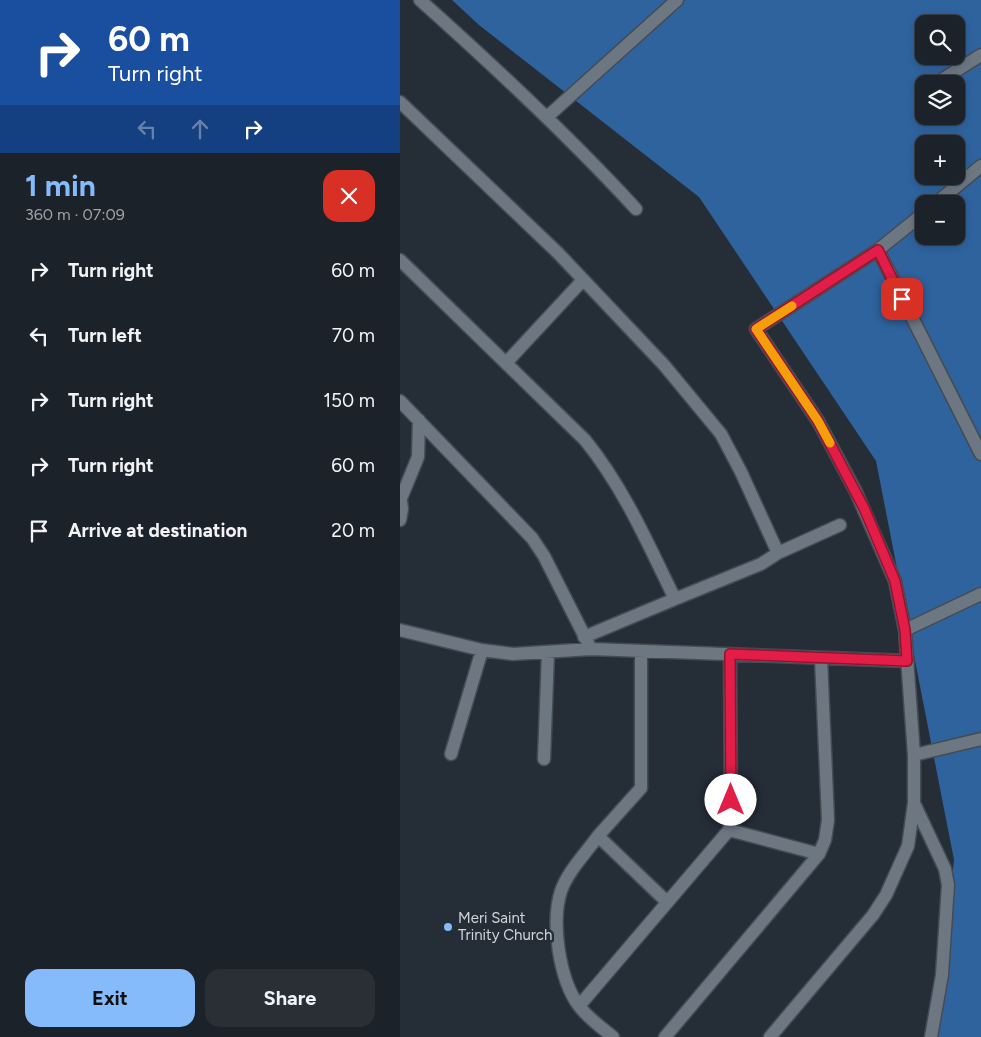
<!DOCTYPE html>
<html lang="en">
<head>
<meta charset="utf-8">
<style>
  :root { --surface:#1c2229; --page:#292f35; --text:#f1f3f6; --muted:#a0a4a8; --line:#3a3f46; --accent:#86bbfb }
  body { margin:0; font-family:Figtree,sans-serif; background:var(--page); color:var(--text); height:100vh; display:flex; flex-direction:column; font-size:19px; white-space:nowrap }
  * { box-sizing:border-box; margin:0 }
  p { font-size:16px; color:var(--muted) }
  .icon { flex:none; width:28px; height:28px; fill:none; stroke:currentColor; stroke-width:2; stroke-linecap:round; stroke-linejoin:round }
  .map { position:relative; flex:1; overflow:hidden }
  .sheet { display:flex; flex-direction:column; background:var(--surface); width:400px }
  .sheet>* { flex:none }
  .guide { background:#1a4fa0; color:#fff; overflow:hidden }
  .fabs { position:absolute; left:515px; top:15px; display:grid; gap:10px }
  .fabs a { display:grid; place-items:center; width:50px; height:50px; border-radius:10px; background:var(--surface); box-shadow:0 2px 8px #0003,0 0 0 1px var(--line); font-size:25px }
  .pin { position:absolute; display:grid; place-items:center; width:42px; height:42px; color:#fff; margin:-21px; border-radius:10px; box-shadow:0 2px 8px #0006 }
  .me { position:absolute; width:55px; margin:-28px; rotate:0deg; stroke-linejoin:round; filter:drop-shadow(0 0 4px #0008) }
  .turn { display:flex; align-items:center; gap:18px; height:105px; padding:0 25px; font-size:22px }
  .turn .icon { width:65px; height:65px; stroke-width:2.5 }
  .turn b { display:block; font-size:35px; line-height:42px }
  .lanes { display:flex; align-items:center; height:48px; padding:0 25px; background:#0003; justify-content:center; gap:25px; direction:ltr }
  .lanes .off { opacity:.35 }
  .round { display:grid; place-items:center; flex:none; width:52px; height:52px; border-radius:15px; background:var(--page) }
  .summary { display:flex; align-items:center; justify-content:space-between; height:85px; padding:0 25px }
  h1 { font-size:30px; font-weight:700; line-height:38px; color:var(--accent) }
  .button { display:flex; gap:10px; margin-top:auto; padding:10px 25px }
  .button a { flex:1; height:58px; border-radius:15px; background:var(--accent); color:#111; font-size:20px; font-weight:700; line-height:58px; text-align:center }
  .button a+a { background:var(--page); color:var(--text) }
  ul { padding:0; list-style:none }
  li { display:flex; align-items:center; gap:15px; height:65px; padding:0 25px }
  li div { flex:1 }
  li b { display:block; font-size:19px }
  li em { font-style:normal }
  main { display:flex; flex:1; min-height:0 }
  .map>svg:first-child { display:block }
  .forest { fill:#2f639e; fill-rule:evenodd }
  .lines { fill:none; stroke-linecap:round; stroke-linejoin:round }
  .minor-casing { stroke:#444b53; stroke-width:15 }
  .minor { stroke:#6d7782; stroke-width:12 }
  .route-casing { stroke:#92132f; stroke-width:12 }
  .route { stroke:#e11d48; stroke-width:9 }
  .slow { stroke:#f59e0b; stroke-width:9 }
  .poi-dot { fill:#86bbfb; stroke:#252d37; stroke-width:2 }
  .labels { text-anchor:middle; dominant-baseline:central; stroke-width:5; stroke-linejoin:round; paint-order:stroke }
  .poi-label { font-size:15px; fill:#d0d5db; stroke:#252d37; text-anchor:start }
</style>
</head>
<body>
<main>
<section class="sheet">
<div class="guide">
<div class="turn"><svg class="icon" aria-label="right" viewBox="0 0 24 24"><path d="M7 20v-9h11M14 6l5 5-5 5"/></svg><div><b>60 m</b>Turn right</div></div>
<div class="lanes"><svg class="icon off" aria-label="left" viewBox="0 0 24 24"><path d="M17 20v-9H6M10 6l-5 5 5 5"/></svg><svg class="icon off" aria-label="ahead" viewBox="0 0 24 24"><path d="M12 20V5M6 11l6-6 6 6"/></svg><svg class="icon" aria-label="right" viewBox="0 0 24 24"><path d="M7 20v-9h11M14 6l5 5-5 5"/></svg></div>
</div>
<div class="summary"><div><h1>1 min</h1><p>360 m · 07:09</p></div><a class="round" style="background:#d93025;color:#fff"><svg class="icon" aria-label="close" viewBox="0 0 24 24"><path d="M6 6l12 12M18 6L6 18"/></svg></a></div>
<ul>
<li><svg class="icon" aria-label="right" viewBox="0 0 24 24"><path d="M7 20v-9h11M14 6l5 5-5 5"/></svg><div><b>Turn right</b></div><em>60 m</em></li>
<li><svg class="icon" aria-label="left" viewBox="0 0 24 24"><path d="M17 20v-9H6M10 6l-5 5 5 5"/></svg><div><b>Turn left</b></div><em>70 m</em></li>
<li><svg class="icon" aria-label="right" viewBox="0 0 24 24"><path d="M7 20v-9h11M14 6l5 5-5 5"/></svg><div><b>Turn right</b></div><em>150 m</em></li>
<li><svg class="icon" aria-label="right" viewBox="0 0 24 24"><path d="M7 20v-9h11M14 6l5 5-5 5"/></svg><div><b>Turn right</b></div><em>60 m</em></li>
<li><svg class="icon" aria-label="arrive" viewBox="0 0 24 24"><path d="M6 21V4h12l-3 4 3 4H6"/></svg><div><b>Arrive at destination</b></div><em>20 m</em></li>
</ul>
<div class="button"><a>Exit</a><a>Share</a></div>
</section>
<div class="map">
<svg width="581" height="1037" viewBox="0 0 581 1037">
  <rect width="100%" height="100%" fill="#252d37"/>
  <path class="forest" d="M52,0h529v1037h-47l20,-177 -78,-399 -177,-264 -220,-172zM524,24h32v32h-32zM524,84h32v32h-32zM524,144h32v32h-32zM524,204h32v32h-32z"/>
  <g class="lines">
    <defs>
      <path id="minor" d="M20,0c75,67 148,135 216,209
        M543,79l38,-24
        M0,102l158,151 106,112 57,69 20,38 37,81
        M147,117l130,-117
        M535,204l46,-38
        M524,213l-46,37 -122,79 62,92 38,71 39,89 10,49 9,125v48l31,66 3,16 -6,90 -11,62
        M478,250l103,204
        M0,260l185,180c39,48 63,104 90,159l86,-35 17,-11 62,-28
        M106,363l77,-83
        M0,401l132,137 12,18 47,93
        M0,493l2,16 -2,11
        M2,496l16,-39 1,-37
        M0,630l82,20 31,4 78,-5 316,12
        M505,630l76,-36
        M184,637l91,-38
        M241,651v137l-43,48 68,65
        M51,754l31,-104
        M514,755l67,-16
        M144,759l4,-106
        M329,830l90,24
        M198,836c-12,17 -30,35 -37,55 -10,31 -2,88 18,115 9,12 23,22 34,31
        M179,1006l150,-176 2,-12 -1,-164
        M265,1037l154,-183 6,-14 3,-20 -7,-162
        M370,1037l103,-122 13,-20 22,-49 6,-43"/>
    </defs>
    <use href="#minor" class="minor-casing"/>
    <use href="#minor" class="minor"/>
  </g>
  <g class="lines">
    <defs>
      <path id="route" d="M331,800l-1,-146 177,7 -2,-31 -10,-49 -31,-73 -46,-87 -62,-92 122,-79 24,49"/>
    </defs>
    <use href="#route" class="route-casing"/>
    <use href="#route" class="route"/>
    <path class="slow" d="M392,306l-36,23 62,92 12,22"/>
  </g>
  <circle class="poi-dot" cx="48" cy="927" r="5"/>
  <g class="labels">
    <g class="poi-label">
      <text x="58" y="918">Meri Saint<tspan x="58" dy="17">Trinity Church</tspan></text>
    </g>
  </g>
</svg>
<div class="fabs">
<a><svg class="icon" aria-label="search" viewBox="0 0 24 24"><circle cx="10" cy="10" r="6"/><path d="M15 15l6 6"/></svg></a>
<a><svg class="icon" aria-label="layers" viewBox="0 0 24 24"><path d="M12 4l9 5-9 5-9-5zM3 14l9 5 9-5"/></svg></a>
<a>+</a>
<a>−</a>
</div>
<div class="pin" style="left:502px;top:299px;background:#d93025"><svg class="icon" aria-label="arrive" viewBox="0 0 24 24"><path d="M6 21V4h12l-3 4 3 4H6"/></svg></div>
<svg class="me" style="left:331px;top:800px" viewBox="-20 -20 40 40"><circle r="19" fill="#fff"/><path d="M0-13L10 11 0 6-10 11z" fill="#e11d48"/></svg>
</div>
</main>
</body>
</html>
